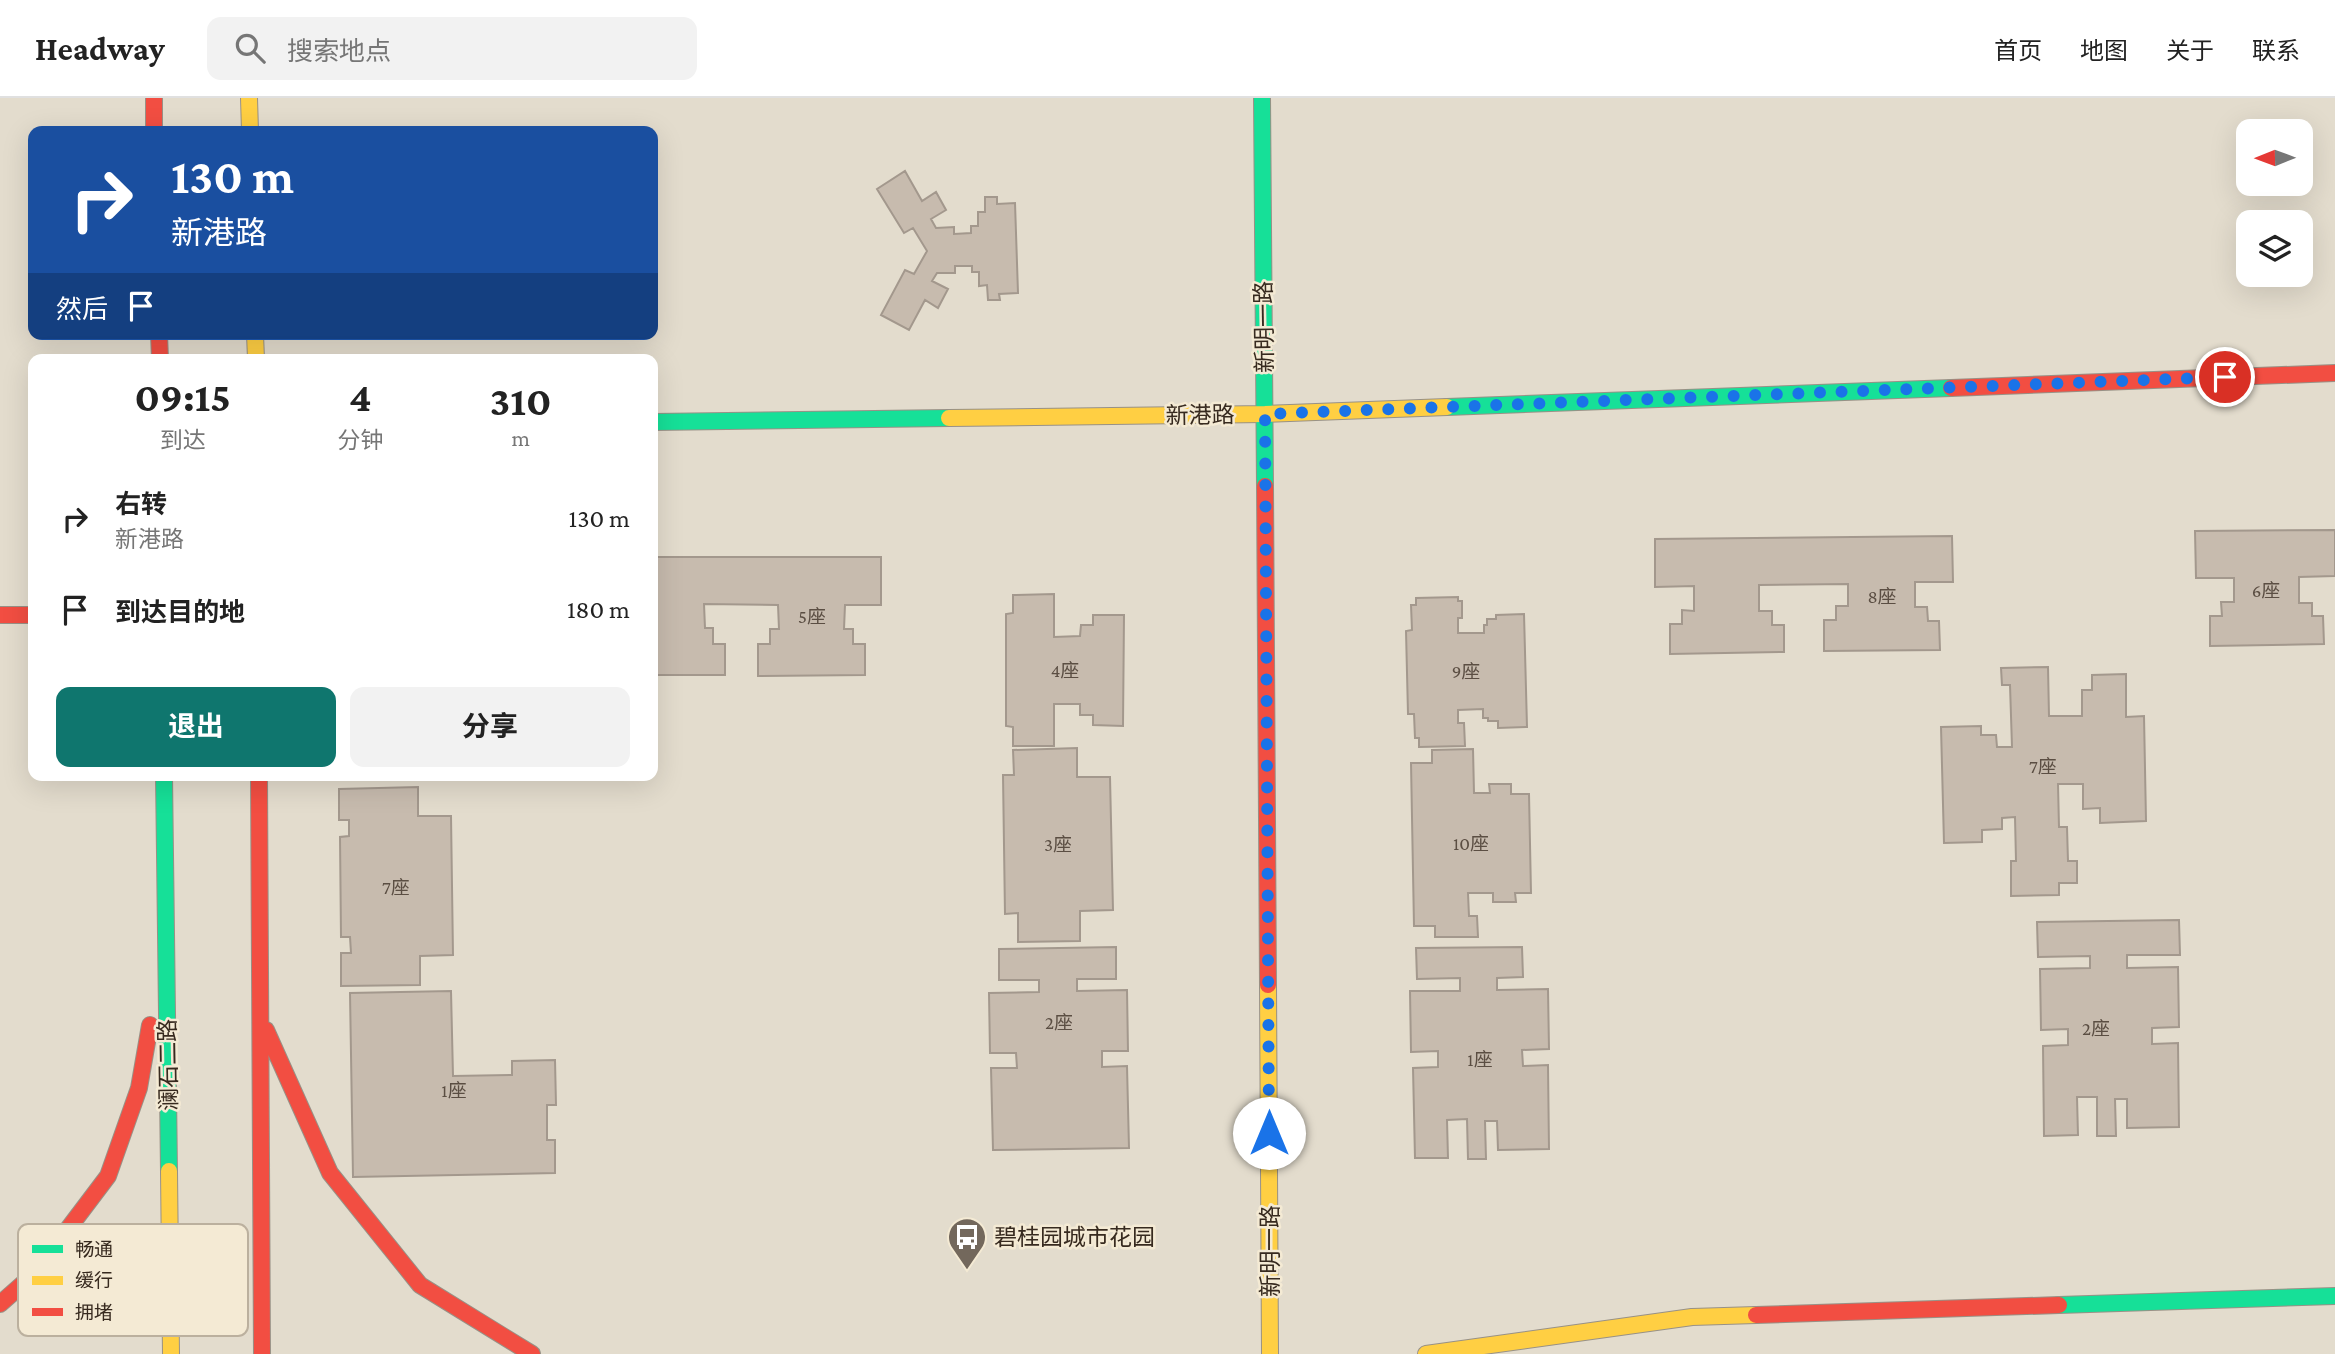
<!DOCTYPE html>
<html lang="zh">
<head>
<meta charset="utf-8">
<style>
  :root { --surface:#fff; --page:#f2f2f2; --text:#222; --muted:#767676; --line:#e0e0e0; --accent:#0f766e }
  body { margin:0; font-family:"Crimson Pro","Noto Sans SC",serif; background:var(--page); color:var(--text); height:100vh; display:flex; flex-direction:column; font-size:26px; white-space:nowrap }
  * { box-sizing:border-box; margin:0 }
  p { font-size:23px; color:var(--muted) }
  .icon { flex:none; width:38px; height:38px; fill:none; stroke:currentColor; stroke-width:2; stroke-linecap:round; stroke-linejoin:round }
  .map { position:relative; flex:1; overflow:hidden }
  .sheet { position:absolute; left:28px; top:256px; width:630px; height:427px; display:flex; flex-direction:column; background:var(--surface); border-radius:14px; box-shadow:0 7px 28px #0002 }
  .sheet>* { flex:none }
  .banner { position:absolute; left:28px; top:28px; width:630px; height:214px; border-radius:14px; box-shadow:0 7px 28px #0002; background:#1a4fa0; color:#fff; overflow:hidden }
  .needle { width:46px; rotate:269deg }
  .tools { position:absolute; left:2236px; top:21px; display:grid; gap:14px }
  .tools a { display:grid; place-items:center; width:77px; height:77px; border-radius:14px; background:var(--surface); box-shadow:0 7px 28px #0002; font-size:35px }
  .pin { position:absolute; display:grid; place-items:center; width:60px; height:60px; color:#fff; margin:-30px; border:4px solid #fff; border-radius:50%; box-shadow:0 2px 7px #0007 }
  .me { position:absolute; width:77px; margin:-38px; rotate:0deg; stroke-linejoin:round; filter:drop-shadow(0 0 5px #0008) }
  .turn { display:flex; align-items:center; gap:24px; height:147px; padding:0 28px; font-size:32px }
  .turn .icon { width:91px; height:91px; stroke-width:2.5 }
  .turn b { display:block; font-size:49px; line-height:60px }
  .then { display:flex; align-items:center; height:66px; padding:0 28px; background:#0003; gap:14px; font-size:26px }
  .eta { display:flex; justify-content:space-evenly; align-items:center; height:119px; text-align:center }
  .eta b { font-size:42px; font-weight:700; line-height:49px }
  .button { display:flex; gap:14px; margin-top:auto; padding:14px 28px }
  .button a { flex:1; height:80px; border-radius:14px; background:var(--accent); color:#fff; font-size:28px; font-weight:700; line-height:80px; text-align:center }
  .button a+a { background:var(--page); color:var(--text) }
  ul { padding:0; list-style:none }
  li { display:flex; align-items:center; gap:21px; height:91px; padding:0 28px }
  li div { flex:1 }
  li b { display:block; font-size:26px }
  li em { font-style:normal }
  header { display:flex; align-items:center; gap:42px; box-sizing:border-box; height:98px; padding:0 35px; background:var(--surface); border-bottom:2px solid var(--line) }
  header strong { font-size:33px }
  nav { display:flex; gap:38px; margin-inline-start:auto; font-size:24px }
  .search { width:490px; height:63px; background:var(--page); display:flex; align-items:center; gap:18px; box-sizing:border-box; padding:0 24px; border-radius:14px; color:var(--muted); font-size:26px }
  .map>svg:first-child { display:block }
  .building { fill:#c7bbae; stroke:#a3988d; stroke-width:2 }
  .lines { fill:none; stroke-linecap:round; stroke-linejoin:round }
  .fast-casing { stroke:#989186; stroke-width:18 }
  .slow-casing { stroke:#989186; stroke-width:18 }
  .jam-casing { stroke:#989186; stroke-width:18 }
  .fast { stroke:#16e098; stroke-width:16 }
  .slow { stroke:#ffcf43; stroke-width:16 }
  .jam { stroke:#f24e42; stroke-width:16 }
  .route { stroke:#1a73e8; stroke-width:12; stroke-dasharray:0 21.6 }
  .labels { text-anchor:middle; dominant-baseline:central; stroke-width:5; stroke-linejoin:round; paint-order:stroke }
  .number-label { font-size:19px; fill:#5b4e43 }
  .street-label { font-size:23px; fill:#372a1f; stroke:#f4ead4 }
  .poi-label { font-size:23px; fill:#372a1f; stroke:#f4ead4; text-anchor:start }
  .key { fill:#f4ead4; stroke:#bbb09e; stroke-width:2 }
  .key-label { font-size:19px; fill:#372a1f }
</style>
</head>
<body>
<header>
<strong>Headway</strong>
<div class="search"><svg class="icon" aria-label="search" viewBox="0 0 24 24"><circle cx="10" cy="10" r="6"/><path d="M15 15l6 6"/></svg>搜索地点</div>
<nav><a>首页</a><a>地图</a><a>关于</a><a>联系</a></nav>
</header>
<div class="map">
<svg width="2335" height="1256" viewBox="0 0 2335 1256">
  <rect width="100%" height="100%" fill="#e3dccd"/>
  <path class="building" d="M905,73l17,30 14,-9 10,18 -15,9 5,9 18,-1v7l17,-1v-7h7v-14h7v-15h12v7l18,-1 3,90 -19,1 1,6h-12l-1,-15 -8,1v-14h-7v-6h-17v7h-18l-5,8 16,8 -10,19 -13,-8 -16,30 -28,-15 24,-45 9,4 13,-23 -14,-23 -9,5 -27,-44z
    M521,236h54v2l-54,1z
    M2335,432v46l-36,1v26h13v13h11l1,28 -114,2v-30h12l-1,-14h13v-24h-38l-1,-47z
    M1952,438l1,46h-38v25h12l1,14h11l1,29 -116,1v-31h12v-14h12v-22l-89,1v26h13v14h12v27l-114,2v-30h12v-14l12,1v-25l-39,1v-48z
    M653,459h228v48h-36l-1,24h9v15h12v31l-107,1v-32h12v-15h9l-1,-24 -74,-1 1,24h8v16h12v31h-72z
    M1054,496v43l26,-1 1,-11h12v-10h31l-1,111 -30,-1v-10h-13v-11h-26v42h-41v-19l-7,-1v-112l7,-1v-18z
    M1458,499v4h4v17h-4v15h26v-8h3v-6h9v-4l28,-1 3,113 -29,1v-7h-10v-3h-5v-9l-25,1v13h6l1,23 -46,1v-9h-4l-1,-24h-6l-2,-83 6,-1 -1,-25h5v-7z
    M2048,569l1,49h33v-26h10v-15l34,-1v43l18,-1 2,105 -46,2v-15l-17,1v-25h-25l1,43h8l1,34h9v22h-18v12l-48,1v-35h5l-1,-44 -13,1v11l-20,1v12l-38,1 -3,-116 40,-1v9h15l1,12h15l-2,-62h-8l-1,-17z
    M1077,650v29h33l3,133 -33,1v30l-62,1v-29l-13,1 -2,-139h11l-1,-25z
    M1473,651l1,44h16l-1,-9h22v10h18l2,99h-16l1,9h-23v-9h-25l1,23h8l1,21h-43v-11h-21l-3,-163h21v-13z
    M418,689v29h33l2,139 -33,1v29l-79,1v-33h10l-1,-16h-9l-1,-100 9,-1v-16h-10v-31z
    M2179,822l1,35h-53v13l51,-1 1,60 -27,1v16l26,-1 1,84 -52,1v-29h-12l1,37h-19v-39h-20l1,38 -34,1 -1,-90 25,-1v-16l-27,1 -1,-61 50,-1v-12l-52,1 -1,-35z
    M1116,849v32h-39v12l50,-1 1,61h-26v16l25,-1 2,82 -136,2 -2,-82h26l-1,-15h-26l-1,-60 50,-1v-12h-40v-31z
    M1522,849l1,30 -26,1v12l51,-1 1,60 -27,1 1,16 25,-1 1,84 -51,1 -1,-29h-12l1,38h-18l-1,-40 -20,1 1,38h-33l-2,-90 25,-1v-16l-27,1 -1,-61h50v-13l-43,1 -1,-31z
    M451,893l2,85 59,-1v-14l43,-1 1,45h-9v35h8v33l-202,4 -3,-184z"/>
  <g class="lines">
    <defs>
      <path id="fast" d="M1262,0l3,388
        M1447,309l504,-19
        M653,324l296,-4
        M164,677l5,396
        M2059,1207l276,-9"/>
      <path id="slow" d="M249,0l1,33
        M255,236l1,25
        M949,320l316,-4 182,-7
        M1268,887l2,369
        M169,1073l2,183
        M1426,1256l266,-37 64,-2"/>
      <path id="jam" d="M154,0v33
        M159,236l1,25
        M1951,290l384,-15
        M1265,388l3,499
        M0,517h33
        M259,677l3,579
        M266,932l64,143 90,112 112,69
        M0,1206l34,-30 74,-98 31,-88 11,-63
        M1756,1217l303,-10"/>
    </defs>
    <use href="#fast" class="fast-casing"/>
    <use href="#slow" class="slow-casing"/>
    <use href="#jam" class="jam-casing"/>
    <use href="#fast" class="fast"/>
    <use href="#slow" class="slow"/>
    <use href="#jam" class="jam"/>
  </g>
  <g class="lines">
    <path class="route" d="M1269,1035l-4,-719 960,-37"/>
  </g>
  <defs>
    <symbol id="bus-pin" viewBox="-11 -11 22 30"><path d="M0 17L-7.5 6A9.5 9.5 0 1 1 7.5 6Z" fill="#73685c" stroke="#f4ead4"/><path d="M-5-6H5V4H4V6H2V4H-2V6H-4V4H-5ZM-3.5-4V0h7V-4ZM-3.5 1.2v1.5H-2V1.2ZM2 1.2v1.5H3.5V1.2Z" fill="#fff"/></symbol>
  </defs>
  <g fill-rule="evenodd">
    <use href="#bus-pin" x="945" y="1117" width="44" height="60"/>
  </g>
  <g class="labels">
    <g class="number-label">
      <text x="2266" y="492">6座</text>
      <text x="1882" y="498">8座</text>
      <text x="812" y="518">5座</text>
      <text x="1065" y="572">4座</text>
      <text x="1466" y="573">9座</text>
      <text x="2043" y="668">7座</text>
      <text x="1471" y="745">10座</text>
      <text x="1058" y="746">3座</text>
      <text x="396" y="789">7座</text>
      <text x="1059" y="924">2座</text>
      <text x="2096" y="930">2座</text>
      <text x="1480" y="961">1座</text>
      <text x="454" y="992">1座</text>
    </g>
    <g class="street-label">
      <text transform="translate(1264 229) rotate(-91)">新明一路</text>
      <text transform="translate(1200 317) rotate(-1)">新港路</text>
      <text transform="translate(168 967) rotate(-91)">澜石二路</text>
      <text transform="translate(1270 1153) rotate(-90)">新明一路</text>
    </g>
    <g class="poi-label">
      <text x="994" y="1139">碧桂园城市花园</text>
    </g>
  </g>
  <rect x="18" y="1126" width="230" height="112" rx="10" class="key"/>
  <rect x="32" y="1147" width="31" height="8" fill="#16e098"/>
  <rect x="32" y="1178" width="31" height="9" fill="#ffcf43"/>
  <rect x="32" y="1210" width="31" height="8" fill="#f24e42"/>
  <g class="key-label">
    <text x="75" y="1158">畅通</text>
    <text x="75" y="1189">缓行</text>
    <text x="75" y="1221">拥堵</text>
  </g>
</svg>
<div class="tools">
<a><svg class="needle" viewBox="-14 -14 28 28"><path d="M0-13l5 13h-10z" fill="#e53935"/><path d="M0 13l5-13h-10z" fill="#767676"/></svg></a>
<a><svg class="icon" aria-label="layers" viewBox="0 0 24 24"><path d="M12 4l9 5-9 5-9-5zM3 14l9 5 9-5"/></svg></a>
</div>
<div class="pin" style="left:2225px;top:279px;background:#d93025"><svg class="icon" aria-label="arrive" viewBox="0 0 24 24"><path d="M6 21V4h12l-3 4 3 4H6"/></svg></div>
<svg class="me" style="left:1269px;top:1035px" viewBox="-20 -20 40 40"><circle r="19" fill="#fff"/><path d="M0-13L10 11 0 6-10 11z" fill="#1a73e8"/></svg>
<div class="banner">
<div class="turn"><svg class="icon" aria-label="right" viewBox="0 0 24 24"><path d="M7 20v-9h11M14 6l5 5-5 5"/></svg><div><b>130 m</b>新港路</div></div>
<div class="then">然后<svg class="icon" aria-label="arrive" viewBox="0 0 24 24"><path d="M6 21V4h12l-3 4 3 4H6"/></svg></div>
</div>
<section class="sheet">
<div class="eta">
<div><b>09:15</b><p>到达</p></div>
<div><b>4</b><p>分钟</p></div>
<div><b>310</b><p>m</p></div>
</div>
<ul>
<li><svg class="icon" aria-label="right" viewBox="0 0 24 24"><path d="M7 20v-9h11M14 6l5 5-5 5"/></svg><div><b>右转</b><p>新港路</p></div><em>130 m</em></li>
<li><svg class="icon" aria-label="arrive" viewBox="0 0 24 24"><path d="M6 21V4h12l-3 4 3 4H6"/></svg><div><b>到达目的地</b></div><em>180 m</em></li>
</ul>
<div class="button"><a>退出</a><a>分享</a></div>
</section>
</div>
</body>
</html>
